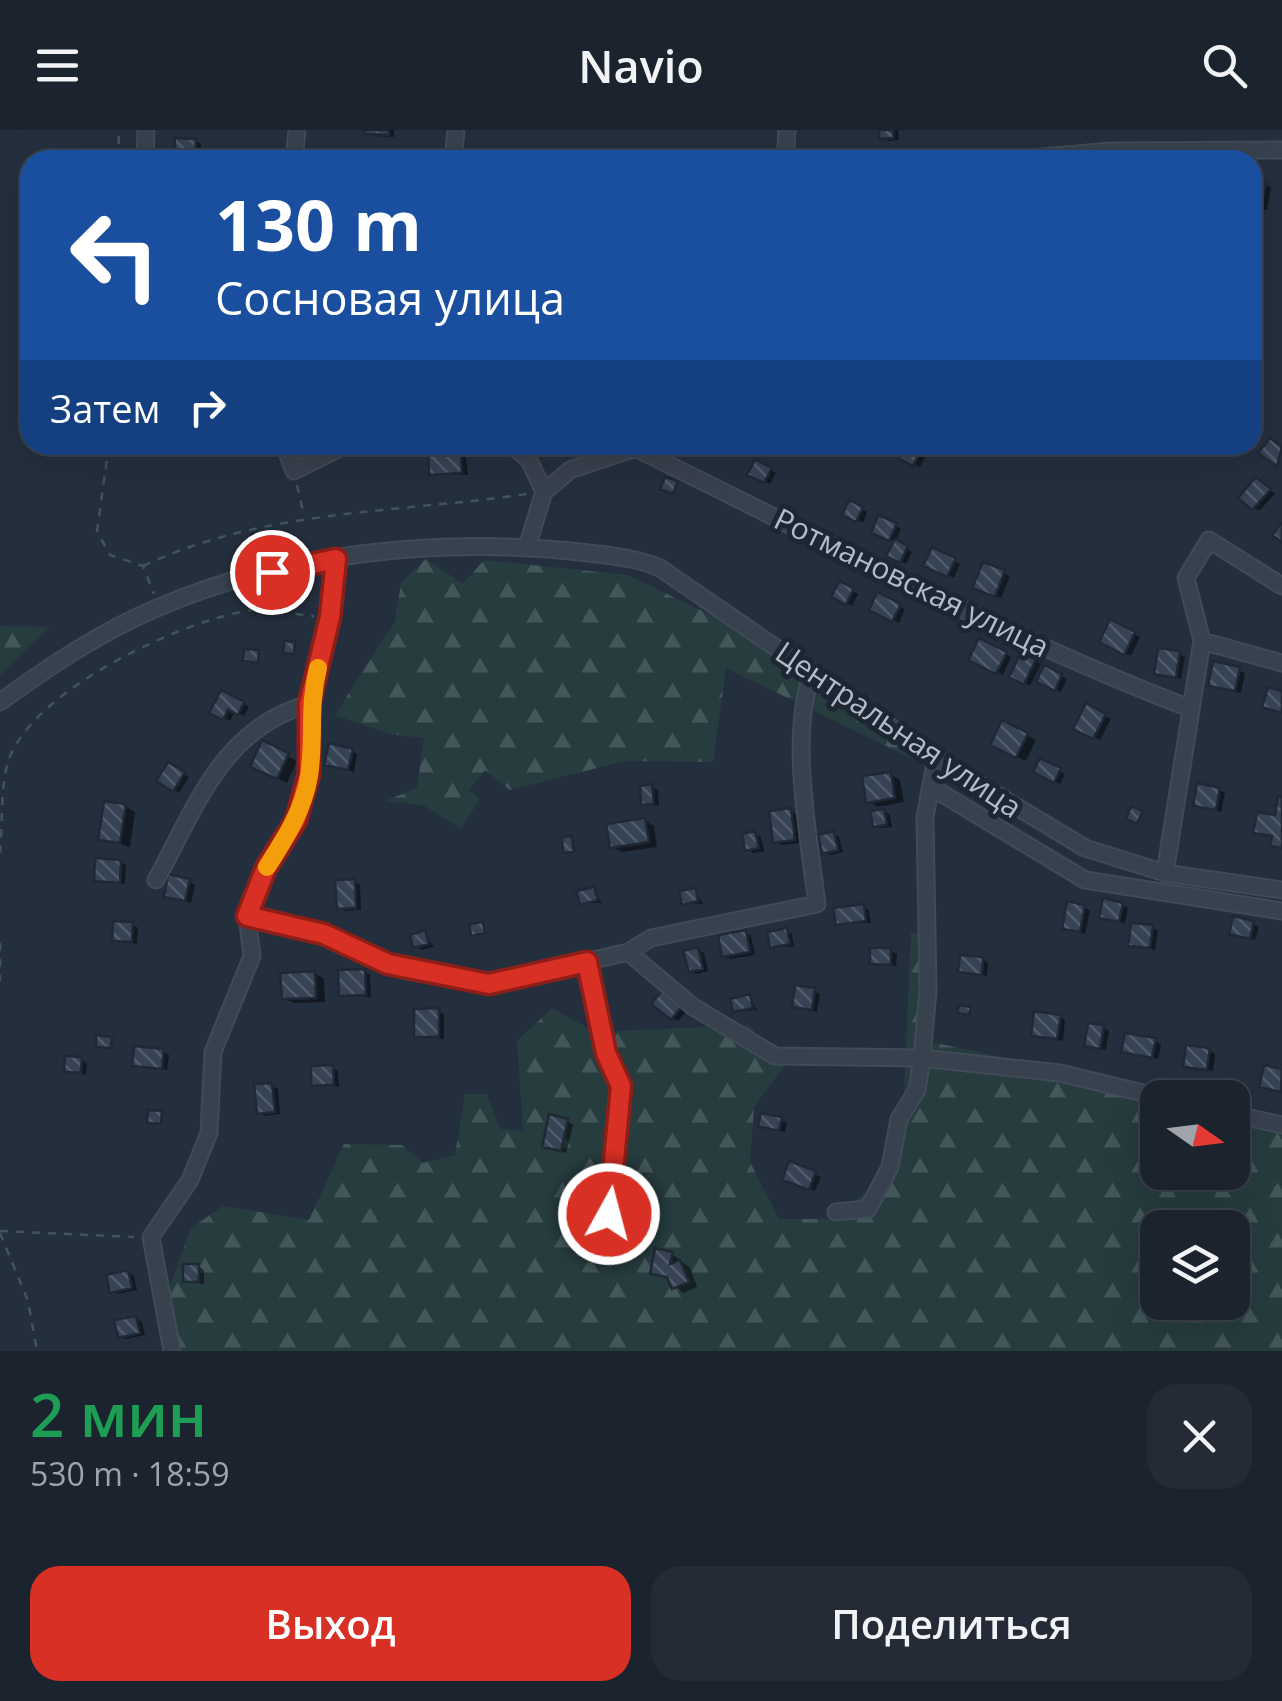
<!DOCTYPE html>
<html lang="ru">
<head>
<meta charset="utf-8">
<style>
  :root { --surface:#1b232e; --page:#242b36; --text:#f1f3f6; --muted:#a0a4aa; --line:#39404a; --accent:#d93025 }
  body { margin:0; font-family:"Open Sans",sans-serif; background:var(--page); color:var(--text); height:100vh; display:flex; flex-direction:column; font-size:38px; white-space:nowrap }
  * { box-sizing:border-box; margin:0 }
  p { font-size:32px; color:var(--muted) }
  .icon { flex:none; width:55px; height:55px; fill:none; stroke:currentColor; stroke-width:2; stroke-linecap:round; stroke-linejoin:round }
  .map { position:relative; height:1221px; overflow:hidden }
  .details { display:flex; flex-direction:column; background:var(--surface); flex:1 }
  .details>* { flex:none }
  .guide { position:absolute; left:20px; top:20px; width:1242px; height:305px; border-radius:30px; box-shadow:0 10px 40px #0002,0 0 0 2px var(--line); background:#1a4fa0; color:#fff; overflow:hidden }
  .needle { width:65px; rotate:104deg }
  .fabs { position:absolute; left:1140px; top:950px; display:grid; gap:20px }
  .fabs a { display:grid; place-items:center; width:110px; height:110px; border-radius:20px; background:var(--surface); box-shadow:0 10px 40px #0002,0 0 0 2px var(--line); font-size:50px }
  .pin { position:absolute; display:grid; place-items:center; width:85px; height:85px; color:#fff; margin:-42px; border:5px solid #fff; border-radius:50%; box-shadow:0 2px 10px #0007 }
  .me { position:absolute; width:110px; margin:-55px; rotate:7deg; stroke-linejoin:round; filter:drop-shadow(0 0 8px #0008) }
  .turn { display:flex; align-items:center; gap:35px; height:210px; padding:0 30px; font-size:45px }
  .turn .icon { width:130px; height:130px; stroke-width:2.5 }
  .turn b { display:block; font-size:70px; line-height:85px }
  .then { display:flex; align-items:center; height:95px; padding:0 30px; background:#0003; gap:20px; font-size:38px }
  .round { display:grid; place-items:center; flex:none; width:105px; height:105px; border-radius:30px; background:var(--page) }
  .summary { display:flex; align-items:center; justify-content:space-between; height:170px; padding:0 30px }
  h1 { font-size:60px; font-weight:600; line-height:75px; color:#1e9e55 }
  .cta { display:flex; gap:20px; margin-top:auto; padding:20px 30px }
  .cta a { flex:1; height:115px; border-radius:30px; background:var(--accent); color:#fff; font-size:40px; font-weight:600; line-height:115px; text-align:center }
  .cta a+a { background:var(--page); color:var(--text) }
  header { display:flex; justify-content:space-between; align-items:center; height:130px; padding:0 30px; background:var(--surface); font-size:45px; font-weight:600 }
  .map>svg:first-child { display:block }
  .forest { fill:url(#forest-firs); fill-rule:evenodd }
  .shadow { fill:#0007 }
  .building { fill:url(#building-back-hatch); stroke:#1f2835; stroke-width:2.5 }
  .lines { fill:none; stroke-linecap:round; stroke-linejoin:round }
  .minor-casing { stroke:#414a57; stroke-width:19 }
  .path { stroke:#3f5557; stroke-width:2.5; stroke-dasharray:8 8; stroke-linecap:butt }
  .minor { stroke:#38414e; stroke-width:15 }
  .route-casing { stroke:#8d1f18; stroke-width:25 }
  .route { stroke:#d93025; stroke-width:18 }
  .slow { stroke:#f59e0b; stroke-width:18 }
  .labels { text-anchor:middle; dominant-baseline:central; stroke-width:10; stroke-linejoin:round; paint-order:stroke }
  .street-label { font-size:30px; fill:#b4bcc9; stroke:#1d2633 }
</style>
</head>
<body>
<header><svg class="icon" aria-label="menu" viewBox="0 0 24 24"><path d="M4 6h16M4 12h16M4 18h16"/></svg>Navio<svg class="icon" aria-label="search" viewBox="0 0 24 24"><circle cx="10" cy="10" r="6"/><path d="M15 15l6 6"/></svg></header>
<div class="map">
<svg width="1282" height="1221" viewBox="0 0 1282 1221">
  <defs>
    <pattern id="forest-firs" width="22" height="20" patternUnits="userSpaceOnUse" patternTransform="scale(2.5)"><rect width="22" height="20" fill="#263c3f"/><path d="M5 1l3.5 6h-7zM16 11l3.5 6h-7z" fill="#435659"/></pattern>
    <pattern id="building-back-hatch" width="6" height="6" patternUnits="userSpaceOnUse" patternTransform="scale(2.5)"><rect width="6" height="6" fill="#364354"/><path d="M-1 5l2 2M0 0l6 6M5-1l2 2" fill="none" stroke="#515c6b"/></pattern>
  </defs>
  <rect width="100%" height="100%" fill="#242f3e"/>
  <path class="forest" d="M426,429l37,25 21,-24 144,15 99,48 195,135 -3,4 -193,-94 -13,94 -88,-1 -115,29 -25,-20 -16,20 11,9 -19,30 -38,-24 -38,-4 32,-13 7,-50 -34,-4 -55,-19 60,-94 6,-38z
    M0,496l50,1 -50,48z
    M911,802l11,3 10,107 250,55 -24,1v74h74l1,-62 49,18v223h-1102l-12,-58 23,-65 32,-22 86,14 35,-76 58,1 21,18 32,-8 10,-61h22l13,35 23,2 -6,-90 35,-33 43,24 153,-7 36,41 -30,41 -4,55 29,57h56l66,-57zM1158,1098h74v74h-74z"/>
  <path class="shadow" d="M367,0h27v7l-21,-1z
    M881,0h17l1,10 -11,1z
    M195,11l6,3 -1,16h-23z
    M1252,51l19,6 -4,23 -15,-2z
    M901,315h30l-11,22 -18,-9 3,-7z
    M461,325l5,3 2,17 -37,-2z
    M756,332l20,11 -6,11 -20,-10z
    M1262,353l13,11 -16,17 -5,-3z
    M850,373l17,9 -4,11 -18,-9z
    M895,395l6,4 -6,13 -16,-7z
    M896,413l16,9 -6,12 -16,-9z
    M933,421l27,13 -6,14 -27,-13z
    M984,435l26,11 -9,22 -20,-8z
    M840,454l18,10 -6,12 -18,-10z
    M878,466l27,13 -6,14 -27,-14z
    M1111,493l29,14 -9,19 -29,-15z
    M980,512l31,15 -8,18 -32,-16z
    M1179,524l6,3 -4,22 -24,-6z
    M1022,525l19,9 -11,22 -18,-10z
    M1215,534l30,9 -4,20 -30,-9z
    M1045,538l22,11 -6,13 -22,-11z
    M222,563l27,14 -5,9 -9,-5 -5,10 -18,-9z
    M1087,577l24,12 -11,21 -24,-12z
    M1003,593l33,17 -10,21 -24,-11z
    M263,614l34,17 -10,22 -25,-12z
    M352,621l5,3 -3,18 -27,-8z
    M1041,631l24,13 -5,10 -24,-13z
    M169,635l20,12 -10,16 -20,-13z
    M890,644l10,6 4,22 -26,5 -10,-6z
    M652,657l6,3 1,16 -15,-2z
    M1219,660l6,3 -4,19 -25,-7z
    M125,676l10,6 -5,35 -29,-9z
    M790,681l6,3 4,29 -18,2 -6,-3z
    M884,681l6,4 2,12 -11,1 -6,-3z
    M644,690l10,6 3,21 -35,5 -9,-5z
    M755,704l6,3 3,14 -10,2 -6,-3z
    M834,704l5,3 4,15 -12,3 -6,-3z
    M121,732l5,3 -1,19 -29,-5z
    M189,751l6,4 -4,18 -24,-8z
    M354,751l6,4 1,25 -16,1 -6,-4z
    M594,760l8,13h-20z
    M695,761l8,13 -19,-1z
    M1122,775l6,3 -3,15 -17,-3z
    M863,776l6,4 2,13h-33z
    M1084,777l6,4 -5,23 -20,-7z
    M132,794l6,4 -1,16 -23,-4z
    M1253,794l6,3 -4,13 -18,-4z
    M1152,798l6,3 -3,19 -25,-6z
    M786,801l6,3 2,13 -22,-1z
    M745,802l6,4 4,19 -25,4 -6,-3z
    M425,803l9,14 -13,3 -5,-3z
    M698,820l6,3 4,18 -11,3 -6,-3z
    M891,821l6,3 -1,12 -24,-4z
    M982,829l6,4 -1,13 -27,-5z
    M364,842l6,3 1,22 -30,-2z
    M314,843l10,6 1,23 -31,1 -10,-5z
    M666,861l23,17 -11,13 -6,-3z
    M814,861l6,3 -3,18 -22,-6z
    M749,867l8,13 -22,1z
    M438,881l6,3v25l-27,-3z
    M1060,887l5,3 -2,21 -29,-6z
    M1103,898l6,3 -3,19 -19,-5z
    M1155,911l6,3 -3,15 -34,-8z
    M163,921l6,4 -2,15 -33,-6z
    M1209,921l6,3 -2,17 -27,-6z
    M81,930l6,3 -1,12 -20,-5z
    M333,938l5,3 1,16 -26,-3z
    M272,955l6,4 2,25 -15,2 -6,-3z
    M781,990l6,3 -2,9 -18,-4z
    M567,991l6,4 -7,28 -22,-8z
    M791,1034l30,13 -6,14 -24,-9z
    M672,1124l18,14 7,19 -14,6 -12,-13 -18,-7z
    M198,1136l6,4v14l-19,-3z
    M128,1143l6,3 3,14 -19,4 -6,-3z
    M136,1188l6,4 3,13 -19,4 -6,-3z"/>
  <path class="building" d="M365,0h24v5l-25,-1z
    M879,0h14l1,8 -15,1z
    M175,8l21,1 -1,21h-21z
    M412,22h19v8h-19z
    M1252,49l14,2 -5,28 -9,-2z
    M1270,308l12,9 -5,20 -19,-14z
    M898,315h26l-11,21 -14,-7 3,-7z
    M461,322l1,21 -33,2 -1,-21z
    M755,329l17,9 -8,15 -17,-8z
    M665,347l13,4 -5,13 -13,-5z
    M1256,347l15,12 -19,21 -14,-12z
    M849,370l14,7 -7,15 -14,-7z
    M878,385l19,8 -8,18 -18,-8z
    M1282,392v20l-10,-7z
    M895,409l13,7 -8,17 -14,-7z
    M932,417l24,11 -9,19 -24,-11z
    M983,432l22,8 -10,27 -23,-9z
    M839,451l15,7 -8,17 -15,-8z
    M877,462l24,12 -9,18 -23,-12z
    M1110,489l25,13 -11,23 -25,-13z
    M979,508l28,14 -11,22 -28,-14z
    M284,511l11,1 -1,12 -11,-1z
    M1158,518l22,3 -4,27 -22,-4z
    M244,519l15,1 -1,13 -15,-2z
    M1021,522l15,7 -12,26 -15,-8z
    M1213,531l27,6 -5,24 -27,-5z
    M1044,535l18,9 -7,17 -19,-9z
    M1268,557l14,4v22l-20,-6z
    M221,560l23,12 -6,13 -10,-5 -5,10 -14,-7z
    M1086,573l20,11 -13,25 -20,-10z
    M1002,590l26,13 -12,25 -26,-13z
    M262,610l27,13 -12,26 -27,-12z
    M329,613l24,6 -5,21 -24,-5z
    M1040,628l21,10 -7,15 -21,-11z
    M168,632l17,10 -12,20 -17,-11z
    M891,642l4,26 -29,5 -4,-27z
    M1197,653l23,5 -4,22 -23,-4z
    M652,654l2,20 -13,1 -1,-19z
    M1278,666l4,1v51l-12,-2 2,-10 -19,-3 4,-21 18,3z
    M104,671l22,3 -6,39 -22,-3z
    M1131,676l12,5 -6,13 -11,-5z
    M791,678l4,32 -22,3 -4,-32z
    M884,679l3,16 -14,2 -3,-16z
    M645,688l4,24 -39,6 -4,-24z
    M755,701l4,17 -14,3 -3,-17z
    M834,701l4,19 -16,4 -4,-19z
    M572,706l2,16 -11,1 -1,-16z
    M95,728l26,2 -1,23 -26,-2z
    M168,744l22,5 -5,22 -21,-4z
    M355,749l1,29 -19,1 -2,-29z
    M594,757l4,13 -18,5 -4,-14z
    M696,758l2,13 -16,4 -3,-14z
    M1103,768l20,5 -4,19 -20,-4z
    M1067,771l18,4 -5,27 -18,-3z
    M864,774l2,17 -30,4 -3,-17z
    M1233,786l21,5 -4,18 -21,-5z
    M113,791l20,1 -1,20 -20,-1z
    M483,792l2,11 -14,3 -2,-12z
    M1131,793l22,2 -3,23 -22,-2z
    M787,798l3,16 -20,4 -3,-16z
    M425,800l4,14 -16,4 -3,-13z
    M746,800l4,22 -28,5 -4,-22z
    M698,817l5,22 -14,3 -6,-21z
    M870,818h21v17l-21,-1z
    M960,825l23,2 -1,18 -24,-3z
    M365,839l1,26 -27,1 -1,-26z
    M315,841l1,27 -34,1 -2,-26z
    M795,855l20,3 -3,22 -20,-3z
    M665,857l19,16 -13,17 -20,-16z
    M750,864l3,14 -20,4 -3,-13z
    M959,875l12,2 -2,8 -12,-2z
    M439,878v29h-25v-28z
    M1034,881l27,4 -4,24 -26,-3z
    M1088,893l16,2 -4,24 -16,-3z
    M1125,903l31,5 -4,20 -31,-6z
    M96,905l16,2 -1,11 -15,-1z
    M1186,915l24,3 -3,22 -24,-3z
    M134,916l30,3 -2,20 -30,-3z
    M65,926l17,1 -1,16 -17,-1z
    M333,935l1,20 -23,1v-20z
    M1264,935l18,4 -1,23 -22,-5z
    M272,953l3,29 -18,2 -3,-30z
    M148,980l14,1 -1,13 -14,-1z
    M761,983l21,4 -3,14 -21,-5z
    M549,984l19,5 -7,32 -19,-4z
    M789,1031l27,10 -7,19 -27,-10z
    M655,1118l18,4 -3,12 10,-4 9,22 -17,7 -5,-12 -17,-3z
    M183,1134h16v18h-16z
    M128,1140l4,18 -22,5 -4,-18z
    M136,1186l4,17 -22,5 -4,-18z"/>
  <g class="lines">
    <defs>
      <path id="minor" d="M145,30l1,-30
        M294,30l3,-30
        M453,30l3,-30
        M785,30l2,-30
        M1008,30l103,-9 171,-1
        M284,315l10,26 52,-26
        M512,315l17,15 15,32
        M637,319c182,89 363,186 552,259
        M527,417l17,-55 26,-22 75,-25
        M1202,511l80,22
        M0,572c50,-36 100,-70 157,-94 127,-55 278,-70 414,-57 31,4 61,5 89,17l276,190 149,90 80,25 117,17
        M931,657l154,93 197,31
        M1165,743l37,-232 -16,-63 23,-38 73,46
        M156,750c40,-73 66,-152 153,-176
        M247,786l76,18 65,29 101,21 139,-32 64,54 83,50 147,2 138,15 104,25
        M628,822l23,-14 166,-34c-8,-66 -29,-171 -4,-233
        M587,832l19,91 15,33 -17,162
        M1232,984l50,11
        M836,1082l32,-3 22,-42 9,-48 18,-29 5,-32 6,-67 -3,-174 11,-59
        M172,1221l-21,-114 39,-57 19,-47 4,-81 39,-96 -5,-40 20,-48 30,-48 12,-46v-70l21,-87 6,-58"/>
    </defs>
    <use href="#minor" class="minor-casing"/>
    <path class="path" d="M118,30l1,-30
      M109,315l-12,86 13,24 33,11 11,28
      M297,355l7,31
      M143,436c120,-57 255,-53 384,-72
      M0,723c3,-28 0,-65 8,-91 23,-72 176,-143 245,-152 19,-3 41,5 61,6
      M0,813v38
      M0,1101l134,6
      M0,1103l28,68 9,50"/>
    <use href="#minor" class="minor"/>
  </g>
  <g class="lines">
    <defs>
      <path id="route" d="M272,442l64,-13 -6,58 -21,87v70l-13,46 -30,48 -19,48 77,18 64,30 101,20 98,-22 19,91 15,33 -12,128"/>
    </defs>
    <use href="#route" class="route-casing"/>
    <use href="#route" class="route"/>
    <path class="slow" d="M267,737c19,-30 36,-56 42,-91 6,-38 -1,-68 9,-108"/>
  </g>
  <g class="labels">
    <g class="street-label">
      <text transform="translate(912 452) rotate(26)">Ротмановская улица</text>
      <text transform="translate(899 599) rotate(34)">Центральная улица</text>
    </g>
  </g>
</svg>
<div class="fabs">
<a><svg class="needle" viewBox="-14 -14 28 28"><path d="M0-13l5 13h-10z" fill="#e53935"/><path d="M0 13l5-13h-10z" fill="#a0a4aa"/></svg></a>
<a><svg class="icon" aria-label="layers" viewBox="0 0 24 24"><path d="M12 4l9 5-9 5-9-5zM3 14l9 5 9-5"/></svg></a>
</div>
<div class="pin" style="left:272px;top:442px;background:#d93025"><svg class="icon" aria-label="arrive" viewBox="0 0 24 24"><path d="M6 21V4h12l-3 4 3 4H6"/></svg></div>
<svg class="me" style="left:609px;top:1084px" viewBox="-20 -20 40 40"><circle r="17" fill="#d93025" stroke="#fff" stroke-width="3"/><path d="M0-11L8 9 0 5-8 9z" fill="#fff"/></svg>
<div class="guide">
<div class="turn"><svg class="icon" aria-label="left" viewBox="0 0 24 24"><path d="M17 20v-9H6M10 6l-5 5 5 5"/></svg><div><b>130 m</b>Сосновая улица</div></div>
<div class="then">Затем<svg class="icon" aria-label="right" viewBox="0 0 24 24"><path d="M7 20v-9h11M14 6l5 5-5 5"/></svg></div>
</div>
</div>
<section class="details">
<div class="summary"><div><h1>2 мин</h1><p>530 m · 18:59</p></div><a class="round"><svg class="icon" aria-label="close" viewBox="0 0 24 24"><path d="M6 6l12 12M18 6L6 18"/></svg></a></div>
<div class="cta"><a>Выход</a><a>Поделиться</a></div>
</section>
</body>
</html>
